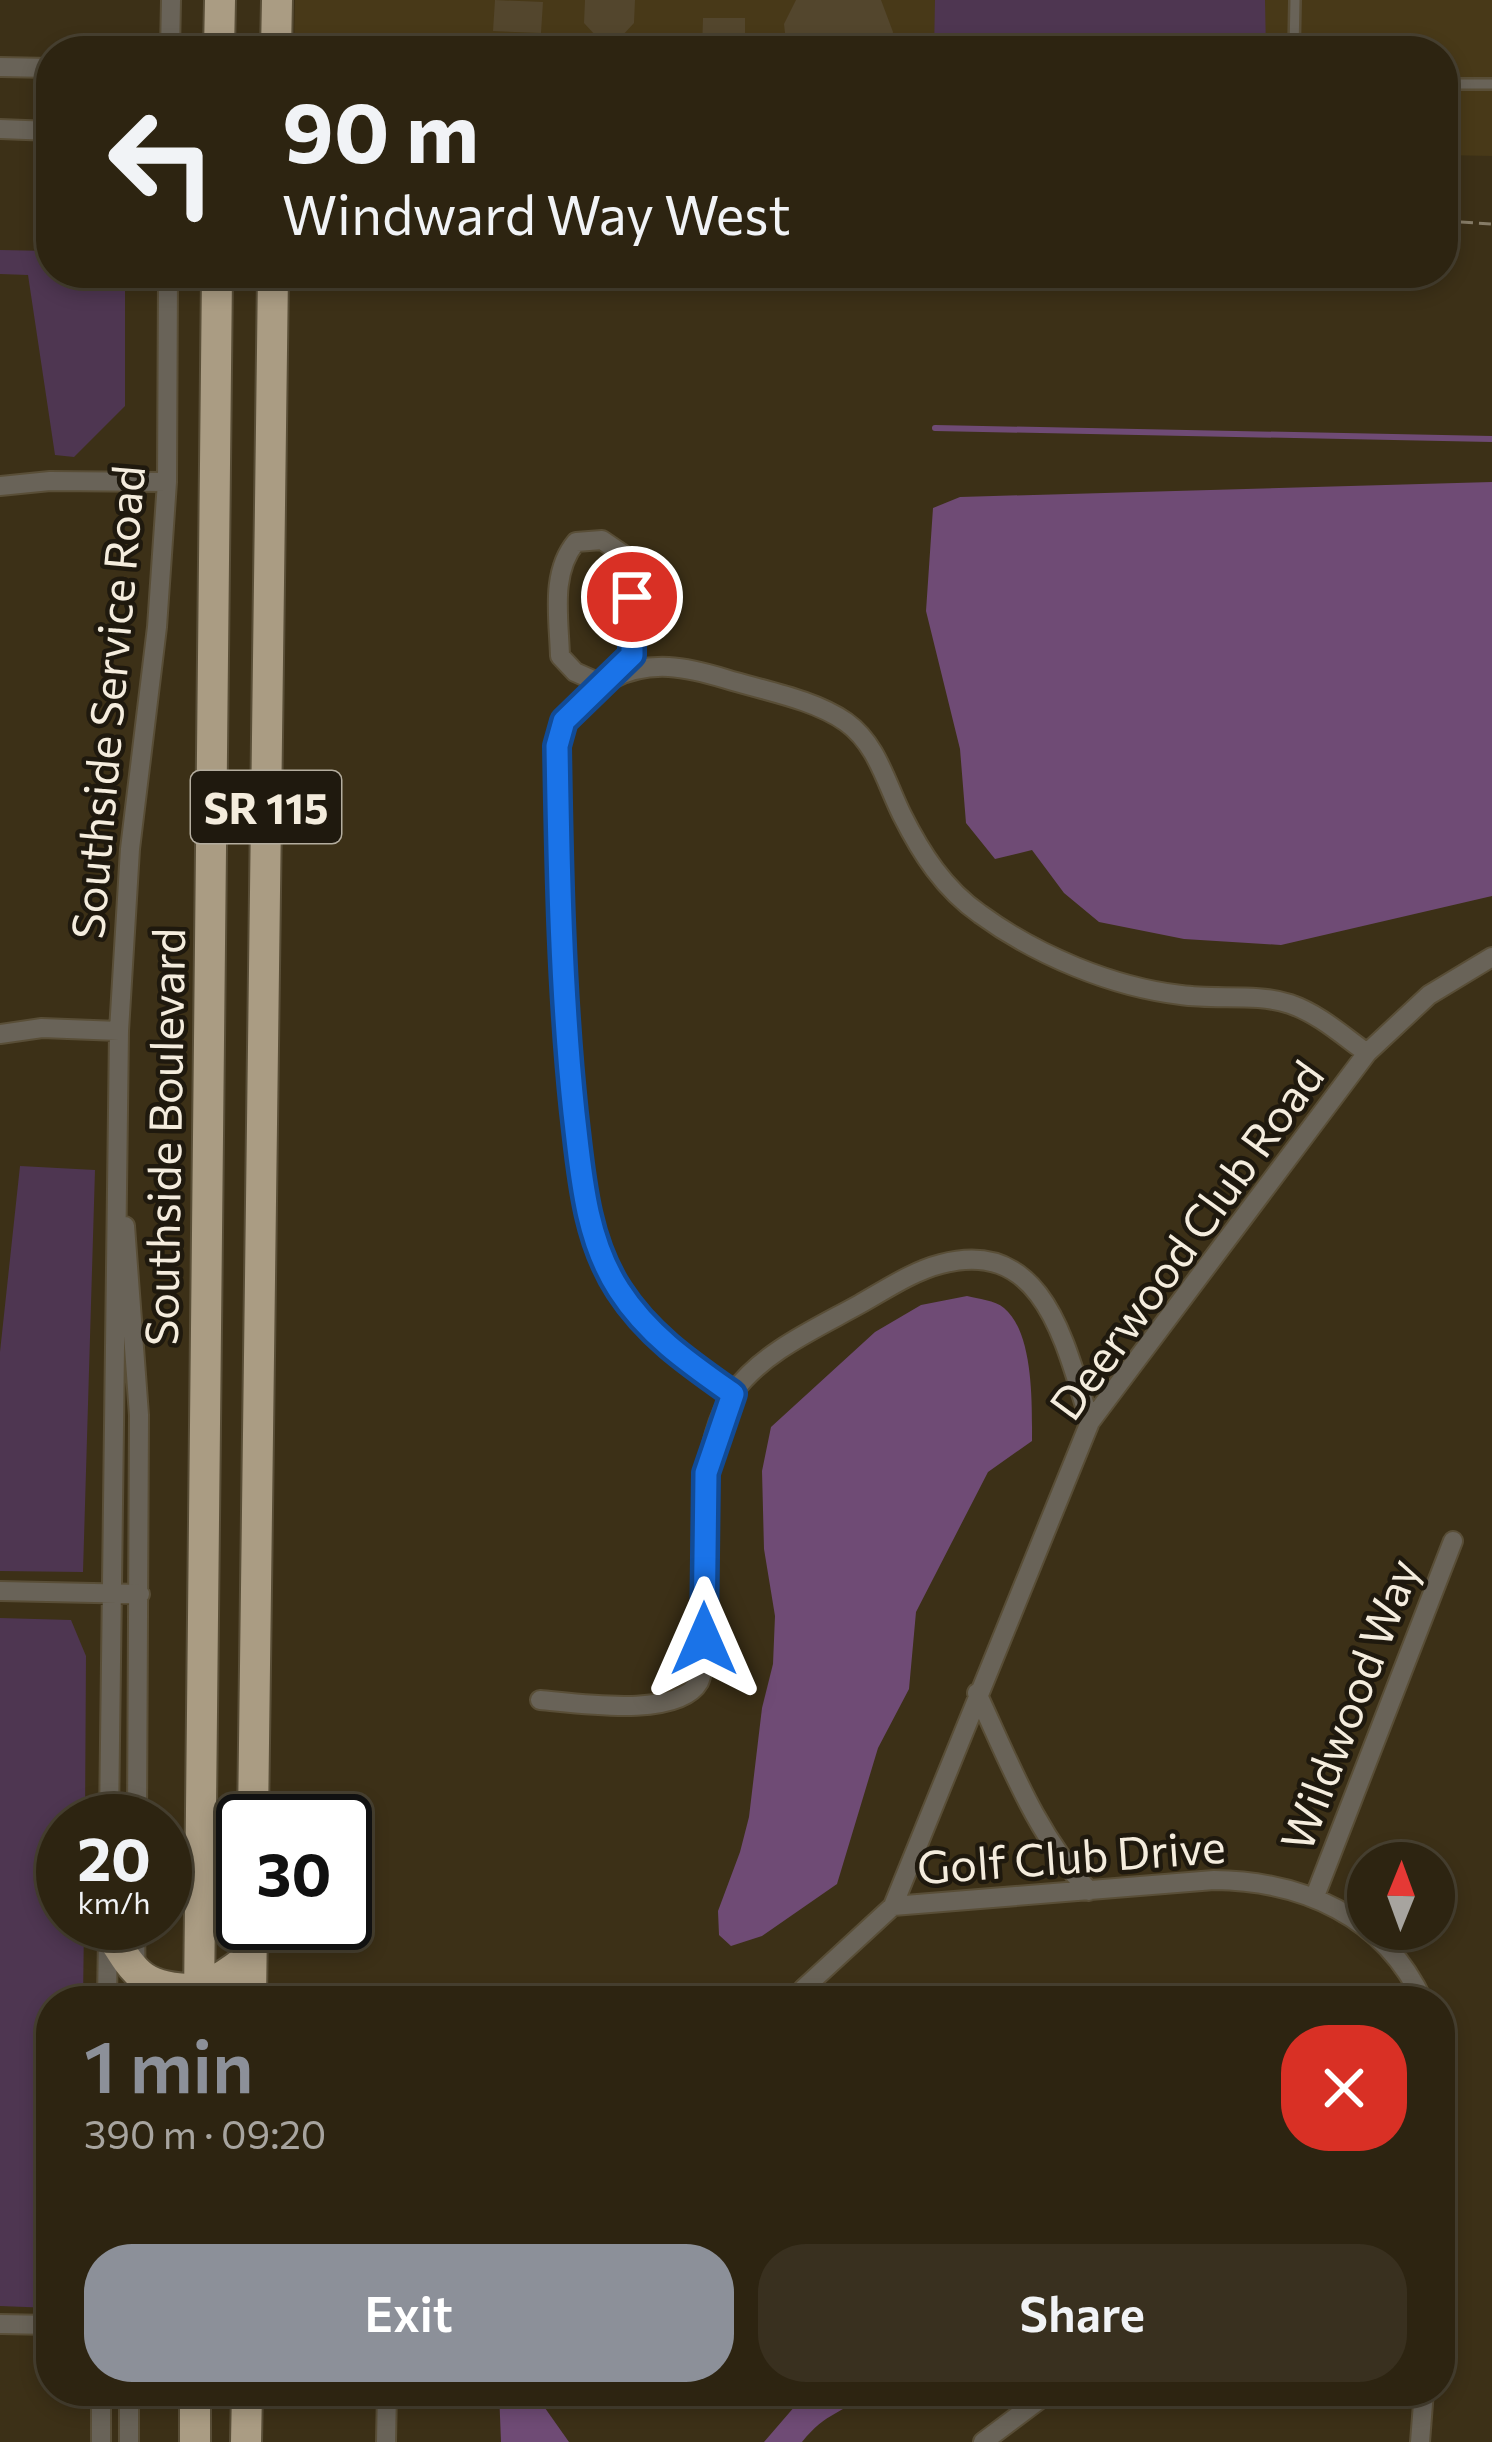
<!DOCTYPE html>
<html lang="en">
<head>
<meta charset="utf-8">
<style>
  :root { --surface:#2d2411; --page:#39301f; --text:#f1f3f6; --muted:#a7a49f; --line:#484131; --accent:#8c9099 }
  body { margin:0; font-family:Commissioner,sans-serif; background:var(--page); color:var(--text); height:100vh; display:flex; flex-direction:column; font-size:45px; white-space:nowrap }
  * { box-sizing:border-box; margin:0 }
  p { font-size:39px; color:var(--muted) }
  .icon { flex:none; width:66px; height:66px; fill:none; stroke:currentColor; stroke-width:2; stroke-linecap:round; stroke-linejoin:round }
  .map { position:relative; flex:1; overflow:hidden }
  .drawer { position:absolute; left:36px; top:1986px; width:1419px; height:420px; display:flex; flex-direction:column; background:var(--surface); border-radius:48px; box-shadow:0 6px 18px #0003,0 0 0 3px var(--line) }
  .drawer>* { flex:none }
  .guide { position:absolute; left:36px; top:36px; width:1422px; height:252px; border-radius:48px; box-shadow:0 6px 18px #0003,0 0 0 3px var(--line); background:#2d2411; color:var(--text); overflow:hidden }
  .needle { width:78px; rotate:1deg }
  .fabs { position:absolute; left:1347px; top:1842px; display:grid; gap:24px }
  .fabs a { display:grid; place-items:center; width:108px; height:108px; border-radius:50%; background:var(--surface); box-shadow:0 6px 18px #0003,0 0 0 3px var(--line); font-size:60px }
  .speed { position:absolute; left:36px; top:1794px; display:flex; gap:24px; font-size:60px; font-weight:700; text-align:center }
  .speed>* { display:grid; place-content:center; width:156px; height:156px; border-radius:50%; background:var(--surface); box-shadow:0 6px 18px #0003,0 0 0 3px var(--line); line-height:1 }
  .speed small { font-size:30px; font-weight:400 }
  .speed .limit { border:6px solid #111; border-radius:18px; background:#fff; color:#111 }
  .pin { position:absolute; display:grid; place-items:center; width:102px; height:102px; color:#fff; margin:-51px; border:6px solid #fff; border-radius:50%; box-shadow:0 3px 12px #0007 }
  .me { position:absolute; width:132px; margin:-66px; rotate:0deg; stroke-linejoin:round; filter:drop-shadow(0 0 9px #0008) }
  .turn { display:flex; align-items:center; gap:42px; height:252px; padding:0 48px; font-size:54px }
  .turn .icon { width:156px; height:156px; stroke-width:2.5 }
  .turn b { display:block; font-size:84px; line-height:102px }
  .round { display:grid; place-items:center; flex:none; width:126px; height:126px; border-radius:48px; background:var(--page) }
  .head { display:flex; align-items:center; justify-content:space-between; height:204px; padding:0 48px }
  h1 { font-size:72px; font-weight:600; line-height:90px; color:var(--accent) }
  .action { display:flex; gap:24px; margin-top:auto; padding:24px 48px }
  .action a { flex:1; height:138px; border-radius:48px; background:var(--accent); color:#fff; font-size:48px; font-weight:600; line-height:138px; text-align:center }
  .action a+a { background:var(--page); color:var(--text) }
  .map>svg:first-child { display:block }
  .built { fill:#483918 }
  .green { fill:#4e3651 }
  .water { fill:#6f4b75 }
  .lines { fill:none; stroke-linecap:round; stroke-linejoin:round }
  .stream { stroke:#6f4b75; stroke-width:6 }
  .building { fill:#53462d }
  .service-casing { stroke:#594e37; stroke-width:14 }
  .minor-casing { stroke:#594e37; stroke-width:22 }
  .trunk-casing { stroke:#594e37; stroke-width:34 }
  .path { stroke:#867c67; stroke-width:3; stroke-dasharray:12 6; stroke-linecap:butt }
  .service { stroke:#696358; stroke-width:9 }
  .minor { stroke:#696358; stroke-width:18 }
  .trunk { stroke:#aa9c83; stroke-width:30 }
  .route-casing { stroke:#114b97; stroke-width:30 }
  .route { stroke:#1a73e8; stroke-width:21 }
  .labels { text-anchor:middle; dominant-baseline:central; stroke-width:9; stroke-linejoin:round; paint-order:stroke }
  .shield { fill:#1f190e; stroke:#b4ad9f; stroke-width:3 }
  .shield-label { font-size:42px; font-weight:bold; fill:#f4ecdd }
  .street-label { font-size:45px; fill:#f4ecdd; stroke:#1f190e }
</style>
</head>
<body>
<div class="map">
<svg width="1492" height="2442" viewBox="0 0 1492 2442">
  <rect width="100%" height="100%" fill="#3c3017"/>
  <path class="built" d="M295,0h1197v156l-49,-1v-104h-1149z"/>
  <path class="green" d="M935,0h330l1,51h-332z
    M0,250l51,1v22h74v133l-51,51 -19,-2 -27,-180 -28,-1z
    M20,1166l75,4 -12,402 -83,-1v-219z
    M0,1618l71,2 15,36 -1,165h-22v102h21l-1,78h-32v307l-51,-2z"/>
  <path class="water" d="M1492,482v414l-211,49 -97,-6 -85,-17 -35,-29 -32,-43 -37,9 -29,-36 -6,-74 -34,-138 7,-103 27,-11z
    M967,1296c11,3 28,4 37,12 30,25 28,97 28,133l-44,31 -72,140 -7,77 -31,59 -41,136 -75,52 -31,10 -12,-11 -1,-24 22,-59 9,-35 13,-109 11,-44 2,-48 -11,-67 -2,-78 9,-44 104,-95 46,-27z
    M499,2391h34l36,51h-68z
    M808,2391h61c-28,24 -42,20 -67,51h-38z"/>
  <g class="lines">
    <path class="stream" d="M935,428l557,11"/>
  </g>
  <path class="building" d="M495,0l48,2 -2,31 -48,-2z
    M585,0h50l-1,23 -12,13h-26l-12,-13z
    M796,0h85l12,32 -3,19h-103l-3,-27z
    M703,18h42v33h-43z"/>
  <g class="lines">
    <defs>
      <path id="service" d="M1294,51l1,-51
        M1443,84h49"/>
      <path id="minor" d="M170,51l1,-51
        M0,67l51,1
        M0,129l51,2
        M0,486l50,-5 117,1
        M612,679c38,-20 75,-12 114,0 39,12 87,20 120,43 31,22 40,61 56,93 19,38 42,74 78,99 56,41 132,73 201,81 35,5 76,-2 109,9 29,10 52,31 77,49
        M602,684l-27,-12 -15,-16c-1,-38 -10,-83 16,-114l26,-2 22,15 8,42v58c-29,29 -63,51 -75,91l8,279 25,197c25,85 72,124 143,172
        M0,1034l42,-6 77,3
        M125,1226l14,189 -2,406
        M0,1591l140,3
        M977,1693c33,71 59,141 112,198
        M540,1700c36,3 138,19 159,-18 3,-6 3,-13 5,-19 1,-74 -14,-208 29,-270 29,-41 84,-65 127,-89 25,-14 53,-33 81,-40 105,-28 125,85 149,158
        M109,1821l10,-790 11,-182 27,-222 10,-145 1,-209
        M1315,1896l138,-355
        M893,1906l321,-26c88,1 170,36 209,121
        M135,1923l1,78
        M803,1989l90,-83 197,-484 277,-369 62,-58 63,-38
        M107,2001l1,-67
        M1440,2046l7,64 -7,82
        M0,2324l51,1
        M101,2391v51
        M129,2442v-51
        M386,2442l1,-51
        M983,2442l68,-51
        M1420,2442l4,-51"/>
      <path id="trunk" d="M219,51l1,-51
        M276,51l1,-51
        M253,1821l20,-1548
        M108,1930c29,47 33,57 91,60
        M185,2001c23,-18 43,-25 66,-46
        M199,2001l18,-1728
        M251,2001l1,-78
        M195,2442v-51
        M246,2442l1,-51"/>
    </defs>
    <use href="#service" class="service-casing"/>
    <use href="#minor" class="minor-casing"/>
    <use href="#trunk" class="trunk-casing"/>
    <path class="path" d="M1443,221l49,3"/>
    <use href="#service" class="service"/>
    <use href="#minor" class="minor"/>
    <use href="#trunk" class="trunk"/>
  </g>
  <g class="lines">
    <defs>
      <path id="route" d="M632,597v58l-68,66 -7,25c2,123 4,244 17,367 7,59 11,125 45,177 29,45 70,73 114,104l-27,79 -2,166"/>
    </defs>
    <use href="#route" class="route-casing"/>
    <use href="#route" class="route"/>
  </g>
  <g class="labels">
    <rect class="shield" x="191" y="771" width="150" height="72" rx="9"/>
    <g class="shield-label">
      <text x="266" y="807">SR 115</text>
    </g>
    <g class="street-label">
      <text transform="translate(106 702) rotate(-85)">Southside Service Road</text>
      <text transform="translate(163 1137) rotate(-89)">Southside Boulevard</text>
      <text transform="translate(1185 1239) rotate(-54)">Deerwood Club Road</text>
      <text transform="translate(1348 1704) rotate(-69)">Wildwood Way</text>
      <text transform="translate(1071 1855) rotate(-4)">Golf Club Drive</text>
    </g>
  </g>
</svg>
<div class="fabs">
<a><svg class="needle" viewBox="-14 -14 28 28"><path d="M0-13l5 13h-10z" fill="#e53935"/><path d="M0 13l5-13h-10z" fill="#a7a49f"/></svg></a>
</div>
<div class="speed"><div>20<small>km/h</small></div><div class="limit">30</div></div>
<div class="pin" style="left:632px;top:597px;background:#d93025"><svg class="icon" aria-label="arrive" viewBox="0 0 24 24"><path d="M6 21V4h12l-3 4 3 4H6"/></svg></div>
<svg class="me" style="left:704px;top:1639px" viewBox="-20 -20 40 40"><path d="M0-17L14 15 0 8-14 15z" fill="#1a73e8" stroke="#fff" stroke-width="4"/></svg>
<div class="guide">
<div class="turn"><svg class="icon" aria-label="left" viewBox="0 0 24 24"><path d="M17 20v-9H6M10 6l-5 5 5 5"/></svg><div><b>90 m</b>Windward Way West</div></div>
</div>
<section class="drawer">
<div class="head"><div><h1>1 min</h1><p>390 m · 09:20</p></div><a class="round" style="background:#d93025;color:#fff"><svg class="icon" aria-label="close" viewBox="0 0 24 24"><path d="M6 6l12 12M18 6L6 18"/></svg></a></div>
<div class="action"><a>Exit</a><a>Share</a></div>
</section>
</div>
</body>
</html>
